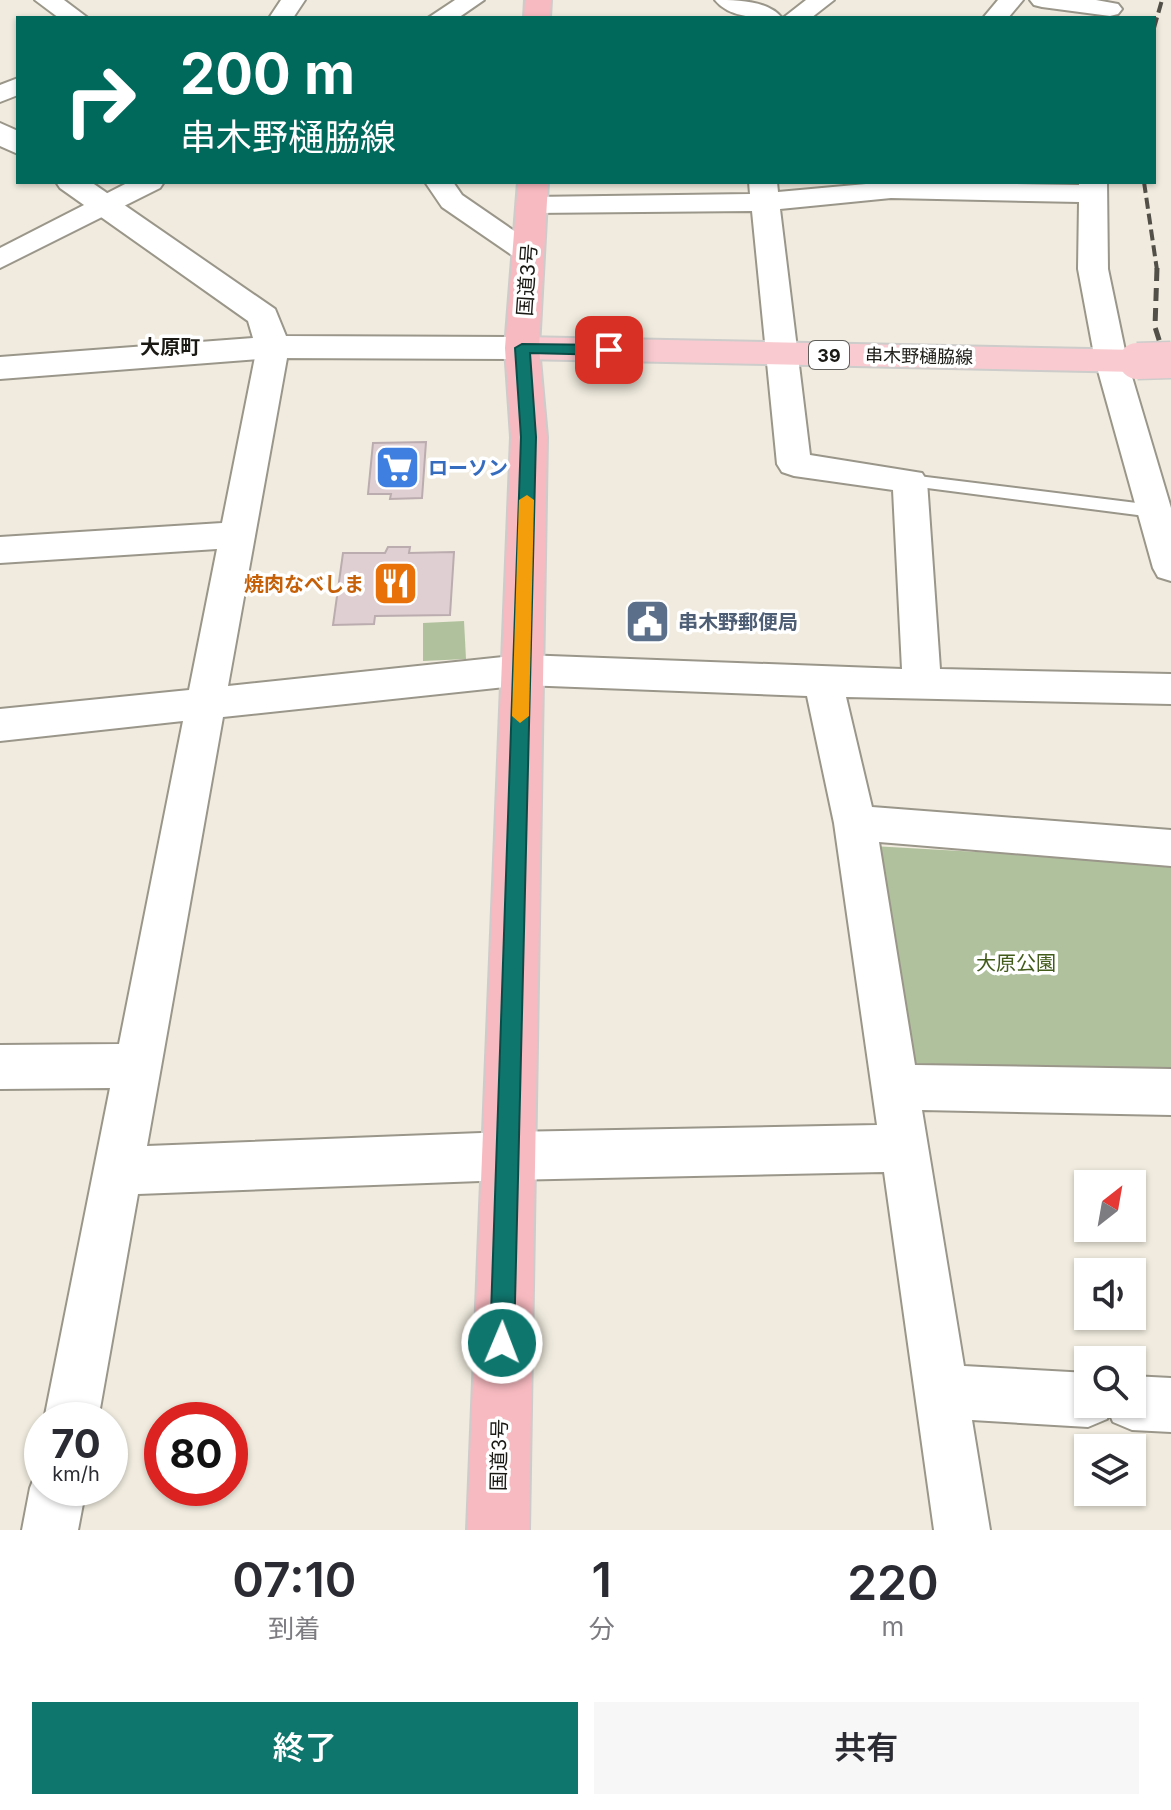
<!DOCTYPE html>
<html lang="ja">
<head>
<meta charset="utf-8">
<style>
  :root { --surface:#fff; --page:#f7f7f7; --text:#2b2b33; --muted:#7c7c81; --accent:#0f766e }
  body { margin:0; font-family:Inter,"Noto Sans JP",sans-serif; background:var(--page); color:var(--text); height:100vh; display:flex; flex-direction:column; font-size:30px; white-space:nowrap }
  * { box-sizing:border-box; margin:0 }
  p { font-size:26px; color:var(--muted) }
  .icon { flex:none; width:44px; height:44px; fill:none; stroke:currentColor; stroke-width:2; stroke-linecap:round; stroke-linejoin:round }
  .map { position:relative; height:1530px; overflow:hidden }
  .side { display:flex; flex-direction:column; background:var(--surface); flex:1 }
  .side>* { flex:none }
  .banner { position:absolute; left:16px; top:16px; width:1140px; height:168px; border-radius:0px; box-shadow:0 2px 6px #0004; background:#00695c; color:#fff; overflow:hidden }
  .needle { width:52px; rotate:31deg }
  .buttons { position:absolute; left:1074px; top:1170px; display:grid; gap:16px }
  .buttons a { display:grid; place-items:center; width:72px; height:72px; border-radius:0px; background:var(--surface); box-shadow:0 2px 6px #0004; font-size:40px }
  .speed { position:absolute; left:24px; top:1402px; display:flex; gap:16px; font-size:40px; font-weight:700; text-align:center }
  .speed>* { display:grid; place-content:center; width:104px; height:104px; border-radius:50%; background:var(--surface); box-shadow:0 2px 6px #0004; line-height:1 }
  .speed small { font-size:20px; font-weight:400 }
  .speed .limit { border:12px solid #d22; background:#fff; color:#111 }
  .pin { position:absolute; display:grid; place-items:center; width:68px; height:68px; color:#fff; margin:-34px; border-radius:16px; box-shadow:0 4px 12px #0006 }
  .me { position:absolute; width:88px; margin:-44px; rotate:1deg; stroke-linejoin:round; filter:drop-shadow(0 0 6px #0008) }
  .turn { display:flex; align-items:center; gap:28px; height:168px; padding:0 32px; font-size:36px }
  .turn .icon { width:104px; height:104px; stroke-width:2.5 }
  .turn b { display:block; font-size:56px; line-height:68px }
  .eta { display:flex; justify-content:space-evenly; align-items:center; height:136px; text-align:center }
  .eta b { font-size:48px; font-weight:600; line-height:56px }
  .primary-button { display:flex; gap:16px; margin-top:auto; padding:16px 32px }
  .primary-button a { flex:1; height:92px; border-radius:0px; background:var(--accent); color:#fff; font-size:32px; font-weight:600; line-height:92px; text-align:center }
  .primary-button a+a { background:var(--page); color:var(--text) }
  .map>svg:first-child { display:block }
  .green { fill:#b0c19d }
  .building { fill:#dfcfd3; stroke:#bbacaf; stroke-width:2 }
  .lines { fill:none; stroke-linecap:round; stroke-linejoin:round }
  .service-casing { stroke:#9a9689; stroke-width:4 }
  .minor-casing { stroke:#9a9689; stroke-width:4 }
  .tertiary-casing { stroke:#9a9689; stroke-width:4 }
  .primary-casing { stroke:#cdcccb; stroke-width:4 }
  .trunk-casing { stroke:#cdcccb; stroke-width:4 }
  .service { fill:#fff; fill-rule:evenodd }
  .minor { fill:#fff; fill-rule:evenodd }
  .tertiary { fill:#fff; fill-rule:evenodd }
  .primary { fill:#f9cbd0; fill-rule:evenodd }
  .trunk { fill:#f7bac0; fill-rule:evenodd }
  .rail-far1 { stroke:#514f48; stroke-width:4; stroke-dasharray:11 5; stroke-linecap:butt }
  .rail { stroke:#514f48; stroke-width:5; stroke-dasharray:13 7; stroke-linecap:butt }
  .primary-bridge-casing { stroke:#cdcccb; stroke-width:39; stroke-linecap:butt }
  .primary-bridge { stroke:#f9cbd0; stroke-width:36 }
  .route { fill:#0f766e; stroke:#0a4d48; stroke-width:2 }
  .slow { fill:#f59e0b }
  .labels { text-anchor:middle; dominant-baseline:central; stroke-width:7; stroke-linejoin:round; paint-order:stroke }
  .shield { fill:#fff; stroke:#5f5e5a; stroke-width:2 }
  .shield-label { font-size:18px; font-weight:bold; fill:#1a1914 }
  .far-street-label { font-size:18px; fill:#1a1914; stroke:#fff }
  .street-label { font-size:20px; fill:#1a1914; stroke:#fff }
  .far-quarter-label { font-size:20px; font-weight:bold; fill:#1a1914; stroke:#fff }
  .shop-label { font-size:20px; font-weight:bold; fill:#366cbe; stroke:#fff; text-anchor:start }
  .food-label { font-size:20px; font-weight:bold; fill:#c56008; stroke:#fff; text-anchor:end }
  .service-label { font-size:20px; font-weight:bold; fill:#4e5e75; stroke:#fff; text-anchor:start }
  .park-label { font-size:20px; fill:#435c1c; stroke:#fff }
</style>
</head>
<body>
<div class="map">
<svg width="1171" height="1530" viewBox="0 0 1171 1530">
  <rect width="100%" height="100%" fill="#f0ebde"/>
  <path class="green" d="M464,621l2,38 -43,2v-38z
    M872,846l299,17v209l-259,-2z"/>
  <path class="building" d="M426,442l-4,56 -32,1 1,-5h-23l5,-51z
    M388,547h22l-1,6 45,-1 -4,63 -75,1 -1,8 -41,1 10,-72h42z"/>
  <g class="lines">
    <defs>
      <path id="service" d="M910,475l243,30 9,6 -9,6 -249,-32 -2,-4z"/>
      <path id="minor" d="M35,0h29l24,18h-29z
        M281,0h24l-12,18h-24z
        M455,0h29l-26,18h-30z
        M715,0c21,0 53,0 67,18 -21,0 -52,1 -67,-18z
        M806,0h28l-23,18h-28z
        M998,0h25l-15,18h-25z
        M1030,0h66l22,4 4,5 -4,5 -8,2 -68,-9 -8,-2z
        M18,78v17l-18,7v-17z
        M129,182h35l-4,6 -160,80v-20z
        M425,182h28l9,13 77,53 5,6 -5,6 -10,3 -10,-3 -77,-53z
        M749,182h28l1,10 110,-10 191,3v-3h28l1,87 19,91 44,148v73l-13,-4 -5,-9 -58,-208 -17,-91 1,-67 -188,-4 -111,11 30,246 112,18 5,8 13,188 231,5v30l-325,-7 26,110 299,23v36l-292,-24 36,223 256,4v46l-249,-5 42,256 124,7v31h44v-28l39,2v54l-39,-2 -19,-8 -4,-9 -2,6 -19,8 -116,-7 18,110h-56l-50,-358 -377,8 -369,14 -40,226h-54l66,-332 -110,1v-44l119,-1 64,-323 -183,20v-32l189,-19 28,-141 -217,14v-26l222,-14 35,-176 5,-7 11,-3 11,3 5,7 -61,339 295,-31 379,14 -9,-179 -99,-14 -12,-4 -5,-8 -25,-253 -220,2 -10,-2 -4,-6 4,-6 10,-2 218,-3zM523,685l284,11 27,127 43,302 -370,7 -360,14 76,-429z
        M42,1467v21h44l-8,42h-56l8,-42 8,-20z"/>
      <path id="tertiary" d="M0,123l18,8v23l-18,-8z
        M56,182h35l184,127 11,27 236,1 12,3 5,8 -5,8 -12,3 -249,-1 -273,21v-22l253,-19 -5,-17 -188,-133z"/>
      <path id="primary" d="M522,337l615,13 12,3 5,8 -5,8 -12,3 -615,-13 -12,-3 -5,-8 5,-8z"/>
      <path id="trunk" d="M525,0h26l-1,18h-26z
        M518,182h30l-9,166 8,89 -18,1093h-62l44,-1093 -6,-89z"/>
    </defs>
    <use href="#service" class="service-casing"/>
    <use href="#minor" class="minor-casing"/>
    <use href="#tertiary" class="tertiary-casing"/>
    <use href="#primary" class="primary-casing"/>
    <use href="#trunk" class="trunk-casing"/>
    <use href="#service" class="service"/>
    <use href="#minor" class="minor"/>
    <use href="#tertiary" class="tertiary"/>
    <use href="#primary" class="primary"/>
    <use href="#trunk" class="trunk"/>
    <path class="rail-far1" d="M1154,28l8,-28
      M1144,182l13,88"/>
    <path class="rail" d="M1157,268l-2,59 16,51"/>
    <defs>
      <path id="primary-bridge" d="M1137,361l34,-1"/>
    </defs>
    <use href="#primary-bridge" class="primary-bridge-casing"/>
    <use href="#primary-bridge" class="primary-bridge"/>
  </g>
  <path class="route" d="M522,344l87,1 7,5 -7,5 -79,-2 6,84 -22,906 -3,8 -9,4 -8,-4 -4,-8 31,-906 -6,-89z"/>
  <path class="slow" d="M527,495l7,5 -5,216 -9,7 -8,-7 7,-216z"/>
  <defs>
    <symbol id="supermarket-square" viewBox="-11 -11 22 22"><rect x="-9" y="-9" width="18" height="18" rx="4" fill="#3f7fe0" stroke="#fff"/><path d="M-6-5.5h2.5l.6 2H6L4.5 2H-2.5L-4.4-4H-6ZM-1.5 3.2a1.3 1.3 0 1 0 .1 0ZM3 3.2a1.3 1.3 0 1 0 .1 0Z" fill="#fff"/></symbol>
    <symbol id="restaurant-square" viewBox="-11 -11 22 22"><rect x="-9" y="-9" width="18" height="18" rx="4" fill="#e8710a" stroke="#fff"/><path d="M-5-6h1v4h1v-4h1v4h1v-4h1v5L-1.5 .5V6h-2V.5L-5-1ZM5-6V6H3V1.5H1.5Q1.5-4 5-6Z" fill="#fff"/></symbol>
    <symbol id="civic-square" viewBox="-11 -11 22 22"><rect x="-9" y="-9" width="18" height="18" rx="4" fill="#5c6f8a" stroke="#fff"/><path d="M-.6-6.5H3V-4.5H.6V-3L4-1V1h2V6H-6V1h2V-1L-.6-3ZM-1.2 2.5V6h2.4V2.5Z" fill="#fff"/></symbol>
  </defs>
  <g fill-rule="evenodd">
    <use href="#supermarket-square" x="372" y="442" width="51" height="51"/>
    <use href="#restaurant-square" x="370" y="558" width="51" height="51"/>
    <use href="#civic-square" x="622" y="596" width="51" height="51"/>
  </g>
  <g class="labels">
    <rect class="shield" x="809" y="341" width="40" height="28" rx="6"/>
    <g class="shield-label">
      <text x="829" y="355">39</text>
    </g>
    <g class="far-street-label">
      <text transform="translate(919 356) rotate(1)">串木野樋脇線</text>
    </g>
    <g class="street-label">
      <text transform="translate(527 280) rotate(-86)">国道3号</text>
      <text transform="translate(499 1455) rotate(-89)">国道3号</text>
    </g>
    <g class="far-quarter-label">
      <text x="170" y="347">大原町</text>
    </g>
    <g class="shop-label">
      <text x="428" y="468">ローソン</text>
    </g>
    <g class="food-label">
      <text x="364" y="584">焼肉なべしま</text>
    </g>
    <g class="service-label">
      <text x="678" y="622">串木野郵便局</text>
    </g>
    <g class="park-label">
      <text x="1016" y="963">大原公園</text>
    </g>
  </g>
</svg>
<div class="buttons">
<a><svg class="needle" viewBox="-14 -14 28 28"><path d="M0-13l5 13h-10z" fill="#e53935"/><path d="M0 13l5-13h-10z" fill="#7c7c81"/></svg></a>
<a><svg class="icon" aria-label="sound" viewBox="0 0 24 24"><path d="M4 9h4l5-4v14l-5-4H4zM17 9q2 3 0 6"/></svg></a>
<a><svg class="icon" aria-label="search" viewBox="0 0 24 24"><circle cx="10" cy="10" r="6"/><path d="M15 15l6 6"/></svg></a>
<a><svg class="icon" aria-label="layers" viewBox="0 0 24 24"><path d="M12 4l9 5-9 5-9-5zM3 14l9 5 9-5"/></svg></a>
</div>
<div class="speed"><div>70<small>km/h</small></div><div class="limit">80</div></div>
<div class="pin" style="left:609px;top:350px;background:#d93025"><svg class="icon" aria-label="arrive" viewBox="0 0 24 24"><path d="M6 21V4h12l-3 4 3 4H6"/></svg></div>
<svg class="me" style="left:502px;top:1343px" viewBox="-20 -20 40 40"><circle r="17" fill="#0f766e" stroke="#fff" stroke-width="3"/><path d="M0-11L8 9 0 5-8 9z" fill="#fff"/></svg>
<div class="banner">
<div class="turn"><svg class="icon" aria-label="right" viewBox="0 0 24 24"><path d="M7 20v-9h11M14 6l5 5-5 5"/></svg><div><b>200 m</b>串木野樋脇線</div></div>
</div>
</div>
<section class="side">
<div class="eta">
<div><b>07:10</b><p>到着</p></div>
<div><b>1</b><p>分</p></div>
<div><b>220</b><p>m</p></div>
</div>
<div class="primary-button"><a>終了</a><a>共有</a></div>
</section>
</body>
</html>
